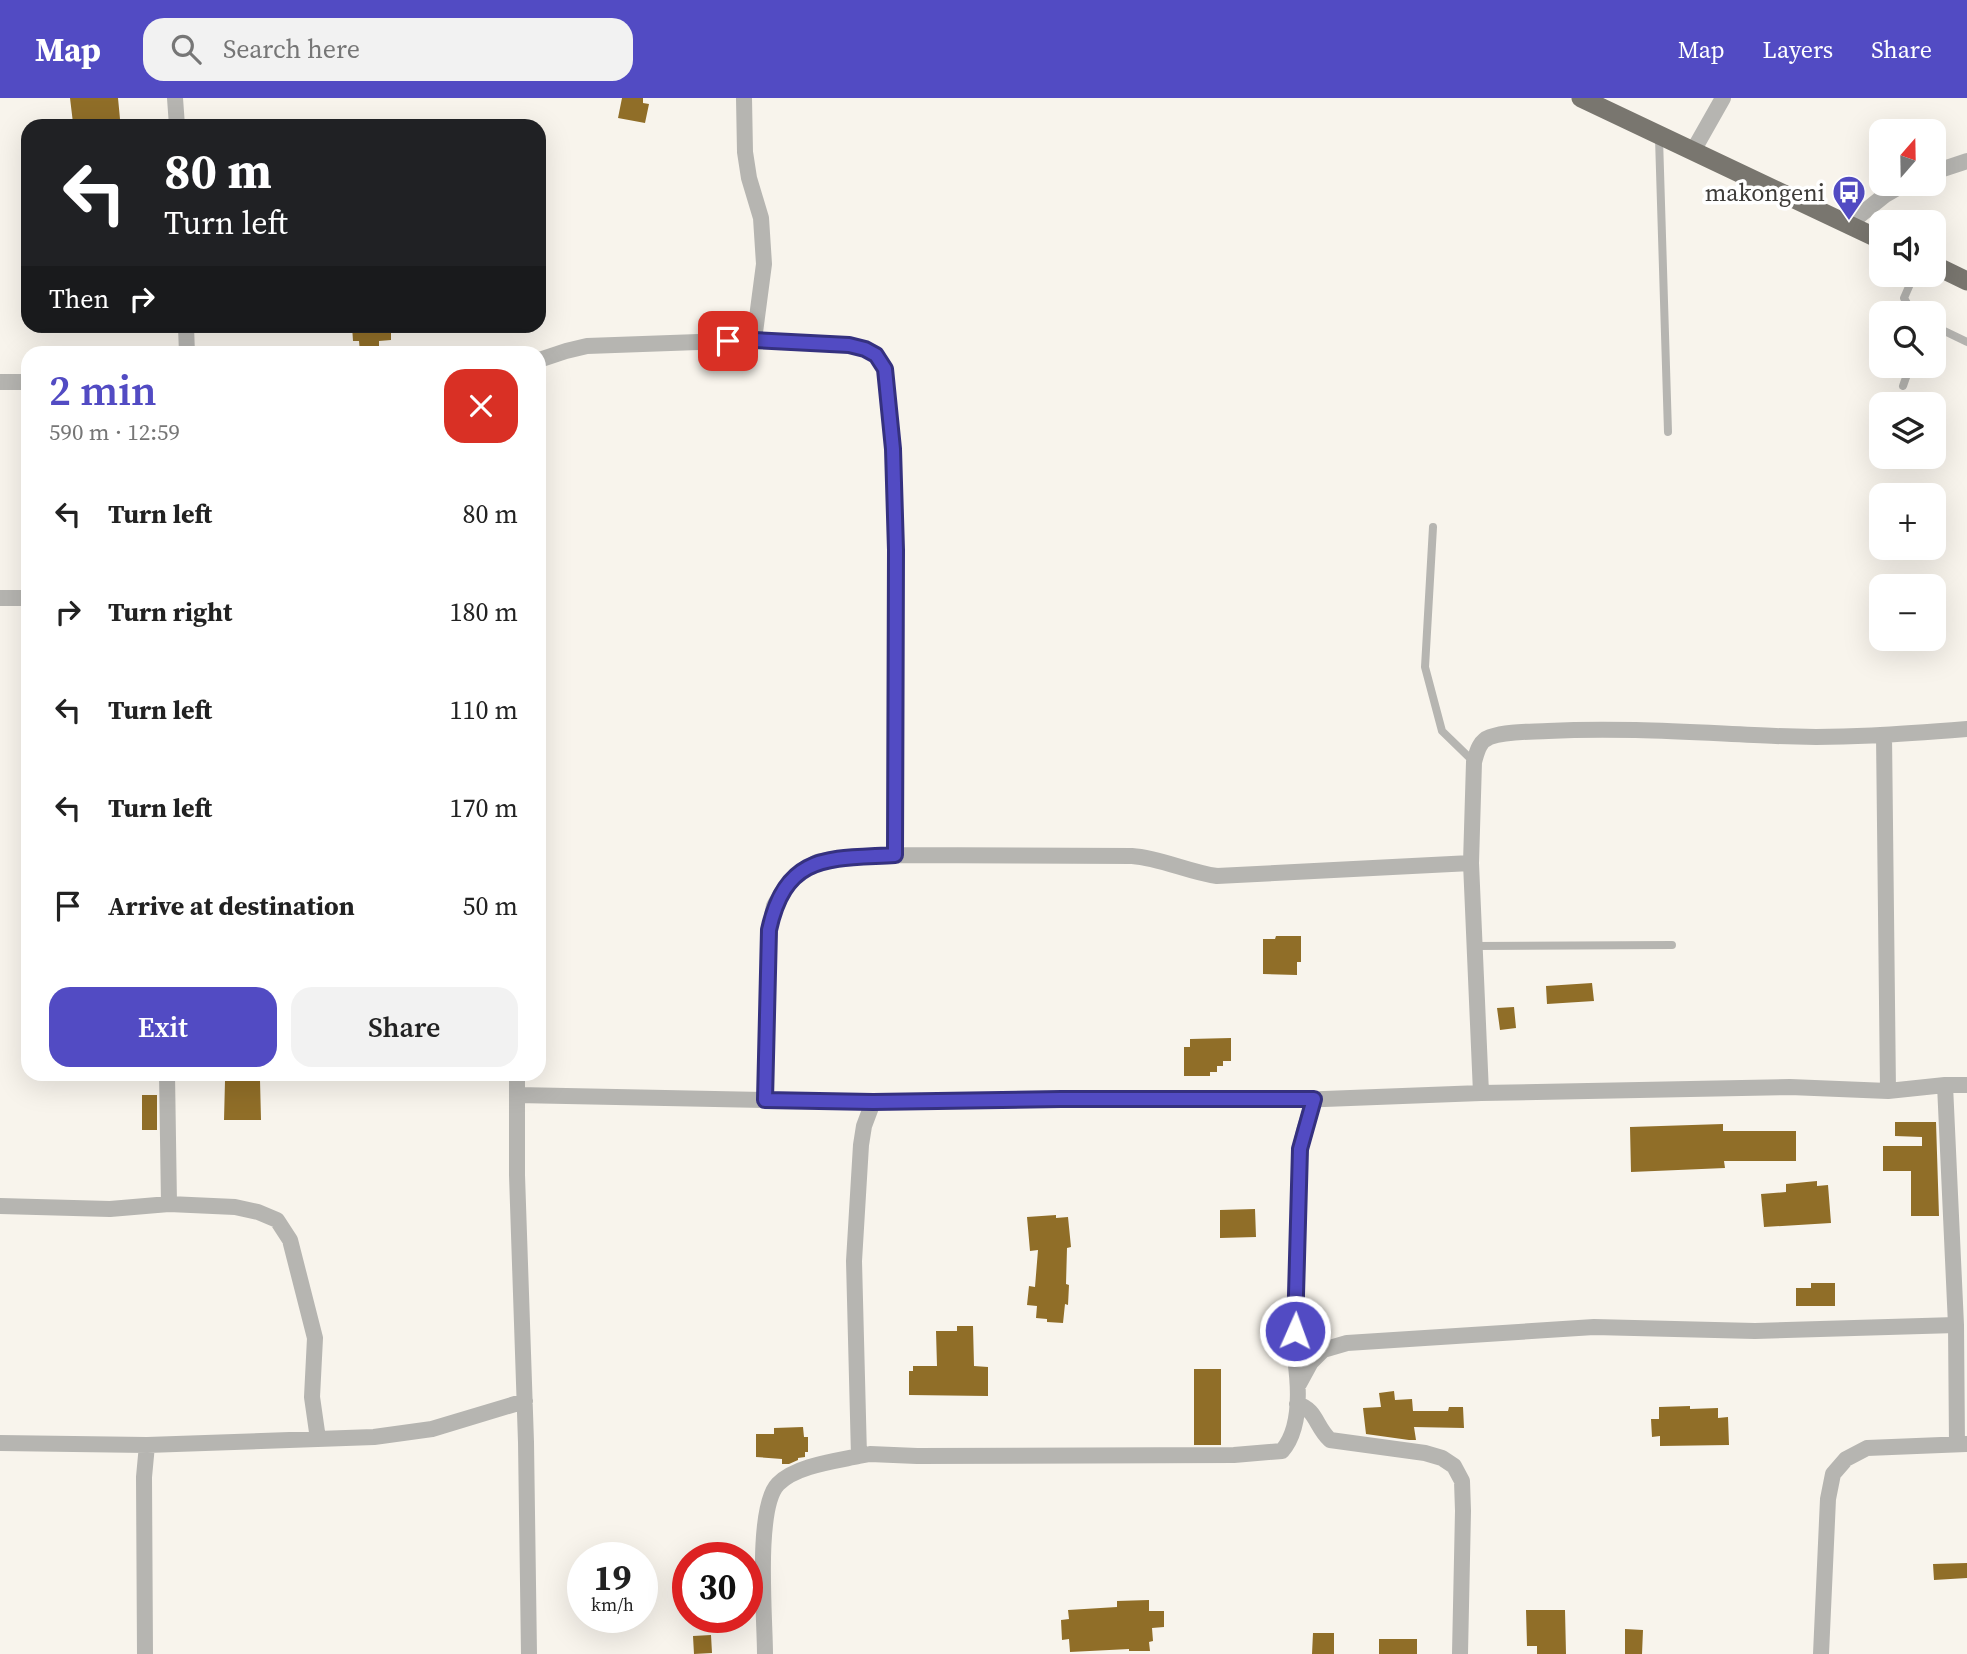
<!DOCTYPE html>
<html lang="en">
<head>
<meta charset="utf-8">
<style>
  :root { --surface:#fff; --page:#f2f2f2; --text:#222; --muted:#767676; --accent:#524bc3 }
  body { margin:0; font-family:"Source Serif 4",serif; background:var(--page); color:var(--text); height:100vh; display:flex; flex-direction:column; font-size:26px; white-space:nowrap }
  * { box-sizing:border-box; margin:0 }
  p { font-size:23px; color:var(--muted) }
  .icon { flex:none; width:38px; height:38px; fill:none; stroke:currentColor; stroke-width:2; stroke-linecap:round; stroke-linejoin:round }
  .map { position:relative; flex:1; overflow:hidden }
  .panel { position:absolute; left:21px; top:248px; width:525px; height:735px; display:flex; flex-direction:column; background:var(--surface); border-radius:21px; box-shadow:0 7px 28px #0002 }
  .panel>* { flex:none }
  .hud { position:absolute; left:21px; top:21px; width:525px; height:214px; border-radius:21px; box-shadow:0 7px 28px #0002; background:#202124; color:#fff; overflow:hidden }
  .needle { width:46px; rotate:20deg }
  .tools { position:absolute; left:1869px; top:21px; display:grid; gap:14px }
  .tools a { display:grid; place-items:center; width:77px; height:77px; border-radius:14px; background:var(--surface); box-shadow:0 7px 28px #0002; font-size:35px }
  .speed { position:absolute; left:567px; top:1444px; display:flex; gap:14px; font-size:35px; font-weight:700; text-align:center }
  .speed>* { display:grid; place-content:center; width:91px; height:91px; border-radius:50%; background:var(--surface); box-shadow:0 7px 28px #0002; line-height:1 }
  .speed small { font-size:18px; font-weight:400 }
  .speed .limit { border:10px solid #d22; background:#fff; color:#111 }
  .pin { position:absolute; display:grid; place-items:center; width:60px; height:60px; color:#fff; margin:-30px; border-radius:14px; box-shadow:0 4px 10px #0006 }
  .me { position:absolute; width:77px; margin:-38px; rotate:2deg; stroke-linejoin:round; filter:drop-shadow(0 0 5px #0008) }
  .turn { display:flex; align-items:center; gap:24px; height:147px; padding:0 28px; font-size:32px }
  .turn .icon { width:91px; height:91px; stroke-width:2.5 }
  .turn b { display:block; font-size:49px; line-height:60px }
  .then { display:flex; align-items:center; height:66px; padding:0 28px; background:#0003; gap:14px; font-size:26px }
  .round { display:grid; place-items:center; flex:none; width:74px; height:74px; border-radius:21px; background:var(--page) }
  .headline { display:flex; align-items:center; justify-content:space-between; height:119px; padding:0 28px }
  h1 { font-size:42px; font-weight:600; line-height:52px; color:var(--accent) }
  .action { display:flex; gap:14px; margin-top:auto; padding:14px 28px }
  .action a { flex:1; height:80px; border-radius:21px; background:var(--accent); color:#fff; font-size:28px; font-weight:600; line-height:80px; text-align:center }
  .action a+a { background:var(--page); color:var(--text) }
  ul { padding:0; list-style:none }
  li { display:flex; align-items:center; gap:21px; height:98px; padding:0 28px }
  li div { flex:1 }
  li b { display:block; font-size:26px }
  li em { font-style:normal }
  header { display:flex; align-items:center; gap:42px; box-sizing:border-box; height:98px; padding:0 35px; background:var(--accent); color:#fff }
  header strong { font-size:33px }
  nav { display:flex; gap:38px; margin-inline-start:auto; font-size:24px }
  .search { width:490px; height:63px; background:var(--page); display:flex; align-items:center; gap:18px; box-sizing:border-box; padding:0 24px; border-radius:21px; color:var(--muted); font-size:26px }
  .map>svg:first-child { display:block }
  .building { fill:#906e28 }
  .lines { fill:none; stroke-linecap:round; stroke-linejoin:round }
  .service { stroke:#b6b5b1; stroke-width:8 }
  .minor { stroke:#b6b5b1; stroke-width:16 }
  .trunk { stroke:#79766f; stroke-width:19 }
  .route-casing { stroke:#35317f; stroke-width:18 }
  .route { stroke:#524bc3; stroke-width:12 }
  .labels { text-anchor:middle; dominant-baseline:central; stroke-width:7; stroke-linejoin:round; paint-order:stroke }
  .poi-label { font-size:24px; fill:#3e3c39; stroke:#fff; text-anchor:end }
</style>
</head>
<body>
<header>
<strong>Map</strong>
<div class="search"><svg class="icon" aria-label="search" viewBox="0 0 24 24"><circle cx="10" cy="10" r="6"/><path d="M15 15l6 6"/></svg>Search here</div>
<nav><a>Map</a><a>Layers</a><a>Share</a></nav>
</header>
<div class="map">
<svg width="1967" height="1556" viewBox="0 0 1967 1556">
  <rect width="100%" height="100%" fill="#f8f4ec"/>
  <path class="building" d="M70,0h48l2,21 -47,4z
    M622,0h21v5l6,1 -4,19 -27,-5z
    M352,228h39v14l-12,1v11l-19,1 -1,-12h-6z
    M1276,838h25v26h-4v13l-34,-1v-35h12z
    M1592,885l2,18 -47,3 -1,-18z
    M1514,909l2,21 -16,2 -3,-22z
    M1231,940v23h-8v5h-6v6h-7v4h-26v-29h6v-8z
    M260,982l1,40h-37l1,-39z
    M142,997h15v35h-15z
    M1895,1024h41l3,94h-28v-45h-28v-25h39v-9l-27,-1z
    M1723,1026v7h73v30h-72l1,7 -94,4 -1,-45z
    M1817,1083v5l11,-1 3,38 -67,4 -3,-33 25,-2v-8z
    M1255,1111l1,28 -36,1v-28z
    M1056,1117v3l12,-1 3,30 -4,1 -1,36 3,1 -1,20 -3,-1 -2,19 -16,-1v-3l-11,-1 1,-12 -10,-1 2,-19 6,1 3,-37 -8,1 -3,-34z
    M1811,1185h24v23h-39v-18h15z
    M957,1228h16l1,40 14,1v29l-79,-1v-24h4v-5h24l-1,-35h21z
    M1194,1271h27v76h-27z
    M1394,1293l1,9 17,-1 1,12h35l1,-4h14l1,21 -50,-1 2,13h-7l-43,-6 -3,-26 18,-1 -2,-14z
    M1690,1308v3l28,-1v10l10,-1 1,28 -69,1v-10l-8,1 -1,-18h8v-12z
    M803,1329l1,10h4v15h-3v5l-7,1v2l-9,4h-7v-5l-26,-2v-23h18v-6z
    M1967,1465v15l-33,2 -1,-16z
    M1149,1502v11h15v16l-12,1 1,13 -4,1 1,9h-21v-2l-59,3 -1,-13 -7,1 -1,-20 8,-1 -1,-9 49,-3v-6z
    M1526,1512h39l1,44h-29v-8h-10z
    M1625,1531l18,1 -1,24h-17z
    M1313,1535h21v21h-22z
    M711,1537l1,18 -18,1 -1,-18z
    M1379,1541h38v15h-38z"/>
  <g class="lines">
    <path class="service" d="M1659,40l9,294
      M1912,215l-8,-15 10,-23
      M1934,228l33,16
      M1903,288l7,-20
      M1433,429l-8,140 17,64 32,31
      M1475,848l197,-1"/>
    <path class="minor" d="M175,0l2,28
      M1693,53l30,-53
      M1934,74l33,-11
      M1849,126l36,-29 19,-11
      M186,228l1,28
      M754,242l95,5 16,4 11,6 9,14 8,80 3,101 -1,305
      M539,262l27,-9 21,-5 167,-6 10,-76 -3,-46 -12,-40 -4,-26 -1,-54
      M0,284h28
      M0,500h28
      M1884,637l4,356
      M167,976l2,130
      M517,976v101l9,267 3,212
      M1945,987l11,240 1,119
      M1481,995l-10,-230 3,-101c3,-10 5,-21 16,-25 18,-6 39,-5 58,-6 76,-4 152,2 228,5 64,3 128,-2 191,-7
      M517,997l350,7 194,-3 237,1 183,-7 309,-6 98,4 57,-6h22
      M765,1002l4,-170 5,-24 8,-14 17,-19 18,-11 23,-4 55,-3 237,1c29,2 56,16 85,20l254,-13
      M873,1004l-9,24 -3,19 -7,116 5,195 11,-2 47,2 317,-1 48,-4c20,-23 17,-65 13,-93l5,-209 4,-18 10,-32
      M0,1108l110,3 59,-5 66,3 23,5 19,8 13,20 25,98 -3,59 6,42
      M1299,1286l12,-22 12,-12 24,-7 247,-16 161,4 201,-6
      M1297,1306c20,6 18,22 33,36l95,13 17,5 12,8 8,15 1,30 -3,143
      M0,1345l147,2 227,-8 58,-8 93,-28
      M145,1556l-1,-177 3,-32
      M765,1556c0,-36 -10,-146 13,-170 17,-18 57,-23 81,-28
      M1821,1556l7,-155 5,-25 13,-15 21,-11 99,-4"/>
    <path class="trunk" d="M1581,0l300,142
      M1934,167l33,16"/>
  </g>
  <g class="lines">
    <defs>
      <path id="route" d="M728,243l26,-1 95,5 16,4 11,6 9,14 8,80 3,101 -1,305c-65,4 -109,-3 -126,75l-4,170 108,2 188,-3h253l-14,50 -5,182"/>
    </defs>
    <use href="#route" class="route-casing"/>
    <use href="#route" class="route"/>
  </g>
  <defs>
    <symbol id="bus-pin" viewBox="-11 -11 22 30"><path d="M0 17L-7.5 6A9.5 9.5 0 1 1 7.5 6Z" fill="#524bc3" stroke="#fff"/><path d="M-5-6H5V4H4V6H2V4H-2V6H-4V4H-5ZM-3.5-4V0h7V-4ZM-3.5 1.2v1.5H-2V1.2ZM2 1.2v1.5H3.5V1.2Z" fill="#fff"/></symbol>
  </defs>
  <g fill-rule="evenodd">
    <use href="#bus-pin" x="1830" y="75" width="38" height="52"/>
  </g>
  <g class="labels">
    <g class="poi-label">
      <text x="1825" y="94">makongeni</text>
    </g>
  </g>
</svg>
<div class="tools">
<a><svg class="needle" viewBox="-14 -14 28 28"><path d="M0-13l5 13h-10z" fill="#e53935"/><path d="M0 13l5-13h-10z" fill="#767676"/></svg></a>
<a><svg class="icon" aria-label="sound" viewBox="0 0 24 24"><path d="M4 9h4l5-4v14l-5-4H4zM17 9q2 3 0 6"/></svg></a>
<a><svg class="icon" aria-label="search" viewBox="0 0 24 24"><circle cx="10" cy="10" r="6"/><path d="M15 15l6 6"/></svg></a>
<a><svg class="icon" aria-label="layers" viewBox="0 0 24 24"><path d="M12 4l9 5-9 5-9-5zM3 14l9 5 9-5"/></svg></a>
<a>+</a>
<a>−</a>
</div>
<div class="speed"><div>19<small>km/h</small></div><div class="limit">30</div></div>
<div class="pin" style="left:728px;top:243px;background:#d93025"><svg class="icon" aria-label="arrive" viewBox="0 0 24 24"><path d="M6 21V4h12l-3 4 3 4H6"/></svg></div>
<svg class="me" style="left:1295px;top:1233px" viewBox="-20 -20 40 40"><circle r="17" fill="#524bc3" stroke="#fff" stroke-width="3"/><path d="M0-11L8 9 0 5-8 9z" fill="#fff"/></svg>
<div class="hud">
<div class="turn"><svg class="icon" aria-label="left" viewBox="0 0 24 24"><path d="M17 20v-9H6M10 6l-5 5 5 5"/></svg><div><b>80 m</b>Turn left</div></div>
<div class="then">Then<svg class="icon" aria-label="right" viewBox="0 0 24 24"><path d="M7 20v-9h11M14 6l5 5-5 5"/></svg></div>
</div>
<section class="panel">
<div class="headline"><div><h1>2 min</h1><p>590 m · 12:59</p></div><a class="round" style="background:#d93025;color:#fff"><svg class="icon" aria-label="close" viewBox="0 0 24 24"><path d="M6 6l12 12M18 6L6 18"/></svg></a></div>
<ul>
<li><svg class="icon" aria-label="left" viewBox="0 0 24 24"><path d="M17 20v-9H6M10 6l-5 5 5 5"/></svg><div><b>Turn left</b></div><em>80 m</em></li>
<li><svg class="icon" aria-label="right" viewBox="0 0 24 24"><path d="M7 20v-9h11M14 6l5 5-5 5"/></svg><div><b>Turn right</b></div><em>180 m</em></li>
<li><svg class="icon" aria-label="left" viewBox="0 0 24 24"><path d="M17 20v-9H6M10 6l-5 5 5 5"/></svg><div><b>Turn left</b></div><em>110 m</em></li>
<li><svg class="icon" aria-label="left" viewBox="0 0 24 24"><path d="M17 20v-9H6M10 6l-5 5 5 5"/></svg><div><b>Turn left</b></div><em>170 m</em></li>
<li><svg class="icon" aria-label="arrive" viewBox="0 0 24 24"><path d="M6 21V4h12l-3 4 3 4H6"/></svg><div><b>Arrive at destination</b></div><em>50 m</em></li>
</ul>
<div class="action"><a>Exit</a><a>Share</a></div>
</section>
</div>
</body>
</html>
